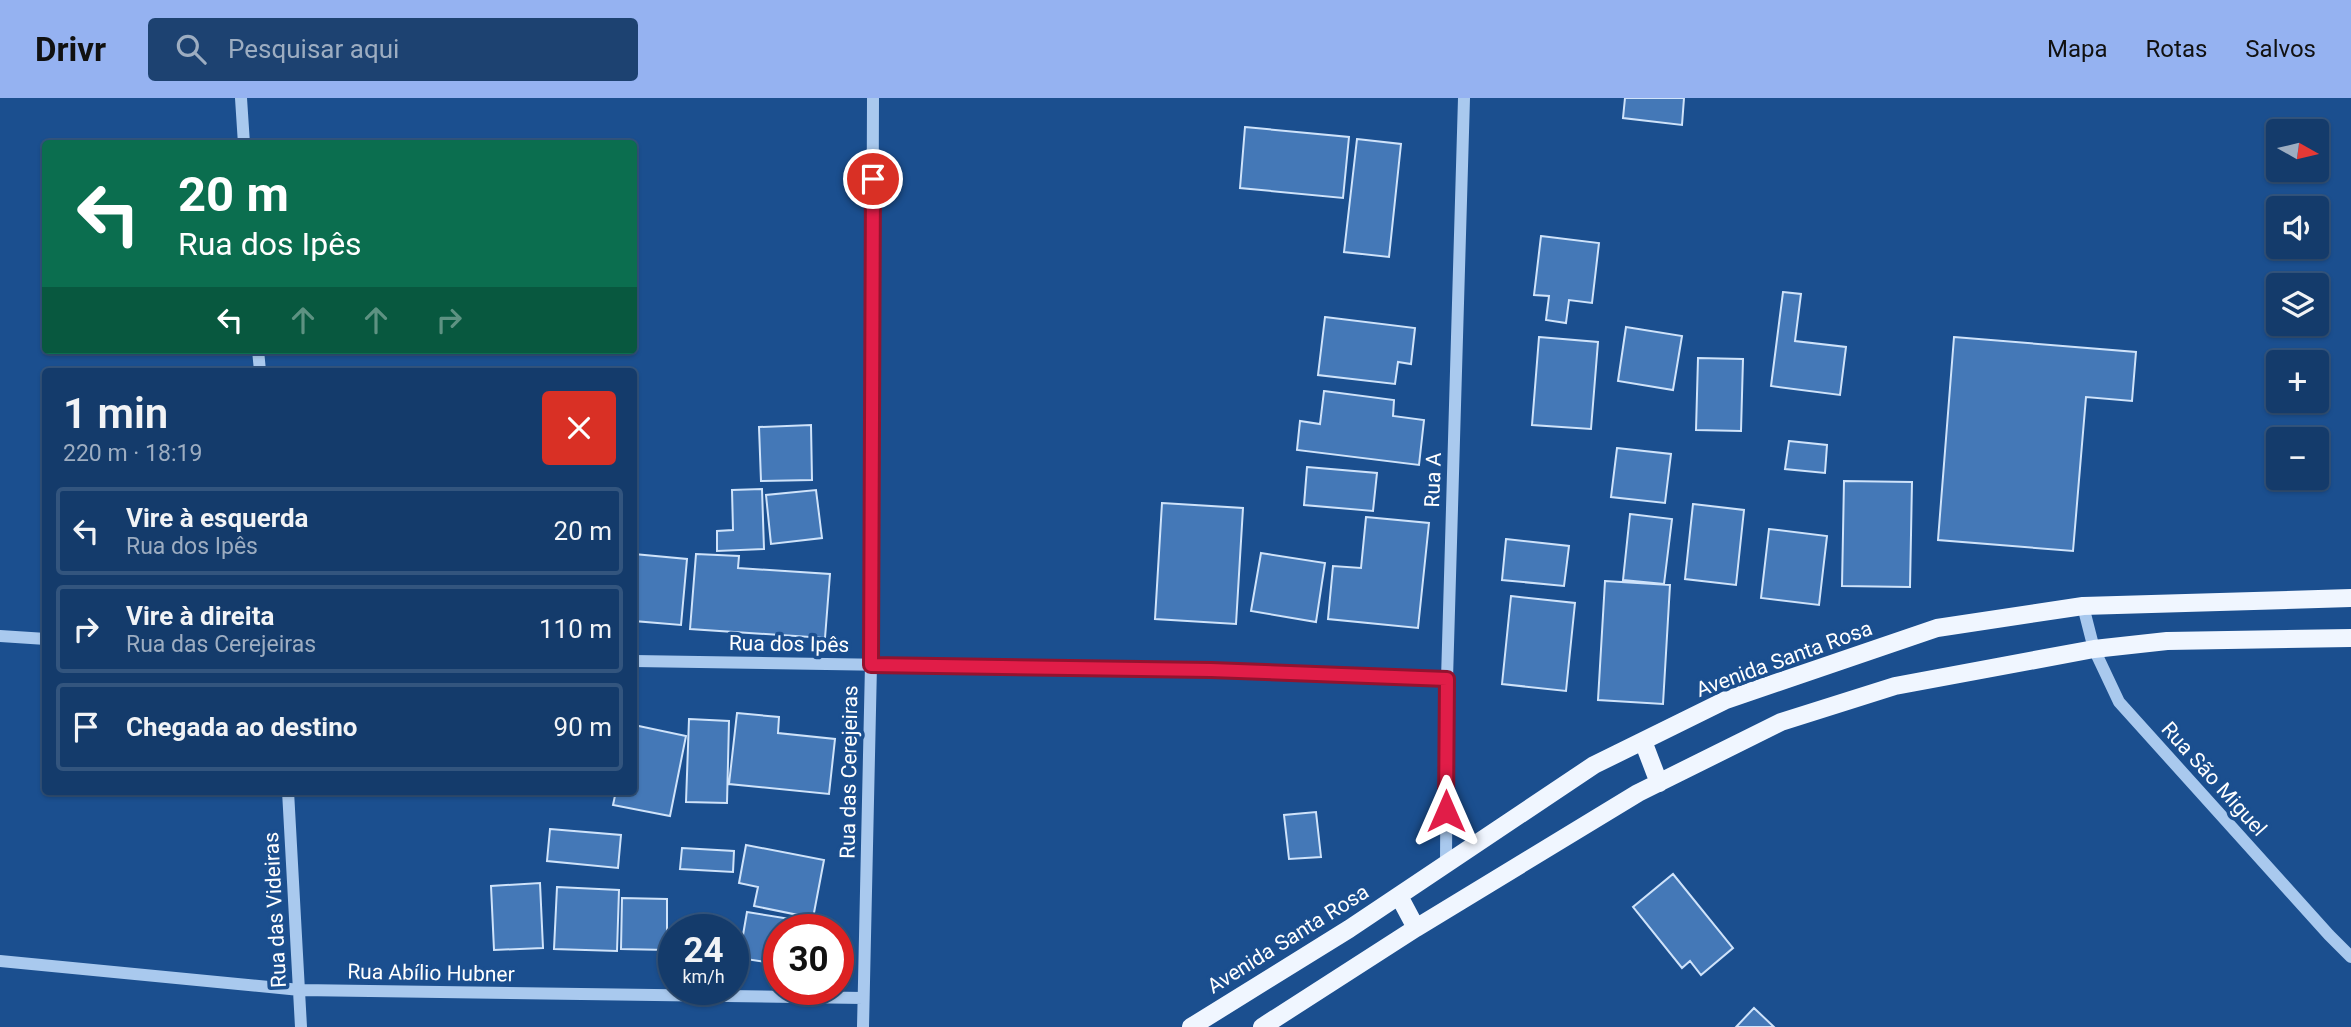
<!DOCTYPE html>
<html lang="pt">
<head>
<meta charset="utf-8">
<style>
  :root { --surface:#143b6b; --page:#1d4271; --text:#f1f3f6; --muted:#9dadc1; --line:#33557e; --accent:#95b2f1 }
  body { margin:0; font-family:Roboto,sans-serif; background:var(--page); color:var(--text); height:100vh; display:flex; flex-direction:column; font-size:26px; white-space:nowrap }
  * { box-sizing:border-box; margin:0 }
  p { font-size:23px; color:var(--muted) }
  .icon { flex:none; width:38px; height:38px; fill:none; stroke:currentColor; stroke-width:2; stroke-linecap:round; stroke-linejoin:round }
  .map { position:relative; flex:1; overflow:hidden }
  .details { position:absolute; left:42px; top:270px; width:595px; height:427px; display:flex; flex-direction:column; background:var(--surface); border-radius:7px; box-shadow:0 2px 5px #0004,0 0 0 2px var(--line) }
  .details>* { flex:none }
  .top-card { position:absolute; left:42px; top:42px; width:595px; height:214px; border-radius:7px; box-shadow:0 2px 5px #0004,0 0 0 2px var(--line); background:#0b6e4f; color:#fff; overflow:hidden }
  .needle { width:46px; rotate:98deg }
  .controls { position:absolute; left:2266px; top:21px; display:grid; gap:14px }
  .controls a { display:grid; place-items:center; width:63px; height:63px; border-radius:7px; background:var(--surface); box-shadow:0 2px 5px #0004,0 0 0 2px var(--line); font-size:35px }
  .speed { position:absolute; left:658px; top:816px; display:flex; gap:14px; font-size:35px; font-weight:700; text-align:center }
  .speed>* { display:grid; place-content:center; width:91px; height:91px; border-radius:50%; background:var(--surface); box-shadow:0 2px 5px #0004,0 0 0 2px var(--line); line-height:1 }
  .speed small { font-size:18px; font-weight:400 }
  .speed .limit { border:10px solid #d22; background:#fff; color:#111 }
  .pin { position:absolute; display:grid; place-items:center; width:60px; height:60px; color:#fff; margin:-30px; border:4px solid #fff; border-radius:50%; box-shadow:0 2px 7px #0007 }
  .me { position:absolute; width:77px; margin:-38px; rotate:0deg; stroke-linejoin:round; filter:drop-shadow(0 0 5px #0008) }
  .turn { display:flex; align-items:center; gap:24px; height:147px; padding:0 21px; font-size:32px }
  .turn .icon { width:91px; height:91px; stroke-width:2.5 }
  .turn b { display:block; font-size:49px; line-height:60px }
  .lanes { display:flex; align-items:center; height:66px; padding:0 21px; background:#0003; justify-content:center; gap:35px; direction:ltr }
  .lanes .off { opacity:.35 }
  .round { display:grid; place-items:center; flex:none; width:74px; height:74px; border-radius:7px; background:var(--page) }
  .summary { display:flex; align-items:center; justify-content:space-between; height:119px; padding:0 21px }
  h1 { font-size:42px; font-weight:600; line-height:52px }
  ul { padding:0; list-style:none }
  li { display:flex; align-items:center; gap:21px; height:88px; margin:0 14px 10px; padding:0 7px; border:4px solid var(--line); border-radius:7px }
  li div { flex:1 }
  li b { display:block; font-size:26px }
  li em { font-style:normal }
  header { display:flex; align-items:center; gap:42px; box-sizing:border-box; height:98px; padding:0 35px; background:var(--accent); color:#111 }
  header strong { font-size:33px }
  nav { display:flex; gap:38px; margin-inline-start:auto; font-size:24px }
  .search { width:490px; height:63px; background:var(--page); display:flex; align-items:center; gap:18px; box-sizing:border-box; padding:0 24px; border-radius:7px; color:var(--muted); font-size:26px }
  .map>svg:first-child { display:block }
  .building { fill:#4478b7; stroke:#cfe3fa; stroke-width:2 }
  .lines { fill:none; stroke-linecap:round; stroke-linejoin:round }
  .minor { stroke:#a9c9ee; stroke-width:12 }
  .major { stroke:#f0f6ff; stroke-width:18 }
  .route-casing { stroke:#92132f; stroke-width:18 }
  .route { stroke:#e11d48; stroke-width:12 }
  .labels { text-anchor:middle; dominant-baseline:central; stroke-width:7; stroke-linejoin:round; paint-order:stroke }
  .street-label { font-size:21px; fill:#fff; stroke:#1b4f8f }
</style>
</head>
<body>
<header>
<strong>Drivr</strong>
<div class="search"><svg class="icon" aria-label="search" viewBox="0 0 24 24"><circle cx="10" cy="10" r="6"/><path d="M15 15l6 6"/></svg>Pesquisar aqui</div>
<nav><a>Mapa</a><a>Rotas</a><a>Salvos</a></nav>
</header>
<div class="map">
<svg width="2351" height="929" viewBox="0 0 2351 929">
  <rect width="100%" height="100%" fill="#1b4f8f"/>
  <path class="building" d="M1625,0h59l-2,27 -59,-7z
    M1245,29l104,10 -6,61 -103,-10z
    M1357,41l44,5 -12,113 -45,-5z
    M1541,138l58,7 -7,60 -23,-3 -3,23 -20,-3 3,-24 -15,-1z
    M1783,194l18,2 -6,47 51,6 -6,48 -69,-9z
    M1325,219l90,11 -4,36 -13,-2 -3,22 -77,-9z
    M1626,229l56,9 -9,54 -55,-9z
    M1539,239l59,5 -7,87 -59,-4z
    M1954,239l182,15 -4,49 -46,-4 -13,154 -135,-11z
    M1698,260l45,1 -2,72 -45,-1z
    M1324,293l70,9 -1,16 31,4 -5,45 -122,-15 3,-29 20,3z
    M811,327l1,55 -51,1 -2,-54z
    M1789,343l38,4 -2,28 -40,-4z
    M1617,350l54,6 -6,49 -54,-6z
    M1307,369l70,6 -4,38 -69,-6z
    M1844,383l68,1 -2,105 -68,-1z
    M762,391l2,60 -47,2v-20l16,-1 -1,-40z
    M816,392l6,48 -51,6 -5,-49z
    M1162,405l81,5 -7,116 -81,-5z
    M1693,406l51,6 -8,75 -51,-6z
    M1630,416l42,5 -8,65 -41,-4z
    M1366,419l63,6 -11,105 -90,-9 5,-53 28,2z
    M1769,431l58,7 -8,69 -58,-7z
    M1506,441l63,7 -5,40 -62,-6z
    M1261,455l64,10 -9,59 -65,-11z
    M634,456l53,5 -6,66 -47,-4z
    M696,456l43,2 -1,12 92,6 -5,64 -135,-9z
    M1605,483l65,4 -7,119 -65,-4z
    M1511,498l64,7 -9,88 -64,-7z
    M737,615l42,4 -1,16 57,6 -6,55 -100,-10z
    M689,621l40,2 -2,82 -41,-1z
    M634,627l52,11 -16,80 -57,-11 3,-14h18z
    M1316,714l5,45 -32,2 -5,-44z
    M550,731l71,6 -3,33 -71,-7z
    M746,747l78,15 -11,58 -59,-12 4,-19 -19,-4z
    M682,750l52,3 -1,21 -53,-3z
    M1673,776l60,74 -32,27 -11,-14 -8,7 -49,-61z
    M540,785l3,65 -49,2 -3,-64z
    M557,789l62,3 -2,61 -63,-2z
    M622,800l45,1v51l-46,-1z
    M747,814l81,13v4h-49v35l-40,-6z
    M1754,910l20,19h-38z"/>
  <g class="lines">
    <path class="minor" d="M241,0l3,46
      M258,252l2,21
      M2083,508l11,43 25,53 210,233 22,22
      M0,538l46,3
      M634,563l577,9 236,9
      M288,693l13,236
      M1446,766l1,-185 17,-581
      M0,863l300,29 563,8
      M863,929l8,-362 2,-567"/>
    <path class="major" d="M1643,643l16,42
      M1399,798l17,32
      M1191,929l158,-98 245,-164 132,-65 211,-72 146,-22 268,-8
      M1262,929l154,-99 222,-135 143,-71 114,-36 199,-37 73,-8 184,-3"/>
  </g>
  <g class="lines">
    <defs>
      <path id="route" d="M873,81l-2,486 340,5 236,9 -1,132"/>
    </defs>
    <use href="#route" class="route-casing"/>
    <use href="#route" class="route"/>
  </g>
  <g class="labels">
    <g class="street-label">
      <text transform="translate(1433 382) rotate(-88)">Rua A</text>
      <text transform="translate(789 546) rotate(1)">Rua dos Ipês</text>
      <text transform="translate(1784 561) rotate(-20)">Avenida Santa Rosa</text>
      <text transform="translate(849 674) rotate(-89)">Rua das Cerejeiras</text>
      <text transform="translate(2214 681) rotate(48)">Rua São Miguel</text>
      <text transform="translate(275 812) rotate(-93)">Rua das Videiras</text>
      <text transform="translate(1288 841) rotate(-32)">Avenida Santa Rosa</text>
      <text transform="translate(431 875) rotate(1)">Rua Abílio Hubner</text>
    </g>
  </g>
</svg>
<div class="controls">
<a><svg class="needle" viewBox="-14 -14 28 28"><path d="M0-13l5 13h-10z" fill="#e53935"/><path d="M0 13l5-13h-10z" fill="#9dadc1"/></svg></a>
<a><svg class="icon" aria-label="sound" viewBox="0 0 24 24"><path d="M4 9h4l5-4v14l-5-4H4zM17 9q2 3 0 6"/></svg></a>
<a><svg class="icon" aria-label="layers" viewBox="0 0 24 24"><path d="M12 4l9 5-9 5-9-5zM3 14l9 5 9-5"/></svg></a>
<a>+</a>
<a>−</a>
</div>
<div class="speed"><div>24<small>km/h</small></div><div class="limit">30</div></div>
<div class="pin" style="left:873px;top:81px;background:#d93025"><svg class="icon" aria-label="arrive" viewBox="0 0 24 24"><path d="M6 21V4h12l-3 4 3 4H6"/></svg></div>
<svg class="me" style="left:1446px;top:713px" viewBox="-20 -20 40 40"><path d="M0-17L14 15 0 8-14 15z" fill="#e11d48" stroke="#fff" stroke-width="4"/></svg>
<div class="top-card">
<div class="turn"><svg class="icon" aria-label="left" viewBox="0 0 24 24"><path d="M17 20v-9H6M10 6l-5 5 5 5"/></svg><div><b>20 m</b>Rua dos Ipês</div></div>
<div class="lanes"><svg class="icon" aria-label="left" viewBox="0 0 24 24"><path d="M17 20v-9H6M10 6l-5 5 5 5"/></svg><svg class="icon off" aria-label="ahead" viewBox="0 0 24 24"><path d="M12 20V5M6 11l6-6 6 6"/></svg><svg class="icon off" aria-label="ahead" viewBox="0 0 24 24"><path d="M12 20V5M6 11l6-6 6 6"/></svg><svg class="icon off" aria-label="right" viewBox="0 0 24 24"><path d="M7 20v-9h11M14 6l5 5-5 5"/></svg></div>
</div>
<section class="details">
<div class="summary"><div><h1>1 min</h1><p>220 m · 18:19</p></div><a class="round" style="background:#d93025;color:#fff"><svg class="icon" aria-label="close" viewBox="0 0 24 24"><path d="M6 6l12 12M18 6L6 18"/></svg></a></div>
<ul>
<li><svg class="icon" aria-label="left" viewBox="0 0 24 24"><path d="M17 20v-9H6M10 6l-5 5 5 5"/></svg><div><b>Vire à esquerda</b><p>Rua dos Ipês</p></div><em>20 m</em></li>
<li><svg class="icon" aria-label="right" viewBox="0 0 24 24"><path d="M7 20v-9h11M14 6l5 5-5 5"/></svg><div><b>Vire à direita</b><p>Rua das Cerejeiras</p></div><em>110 m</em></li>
<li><svg class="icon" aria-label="arrive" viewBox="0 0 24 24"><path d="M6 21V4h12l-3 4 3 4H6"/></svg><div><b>Chegada ao destino</b></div><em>90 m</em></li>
</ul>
</section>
</div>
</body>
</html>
